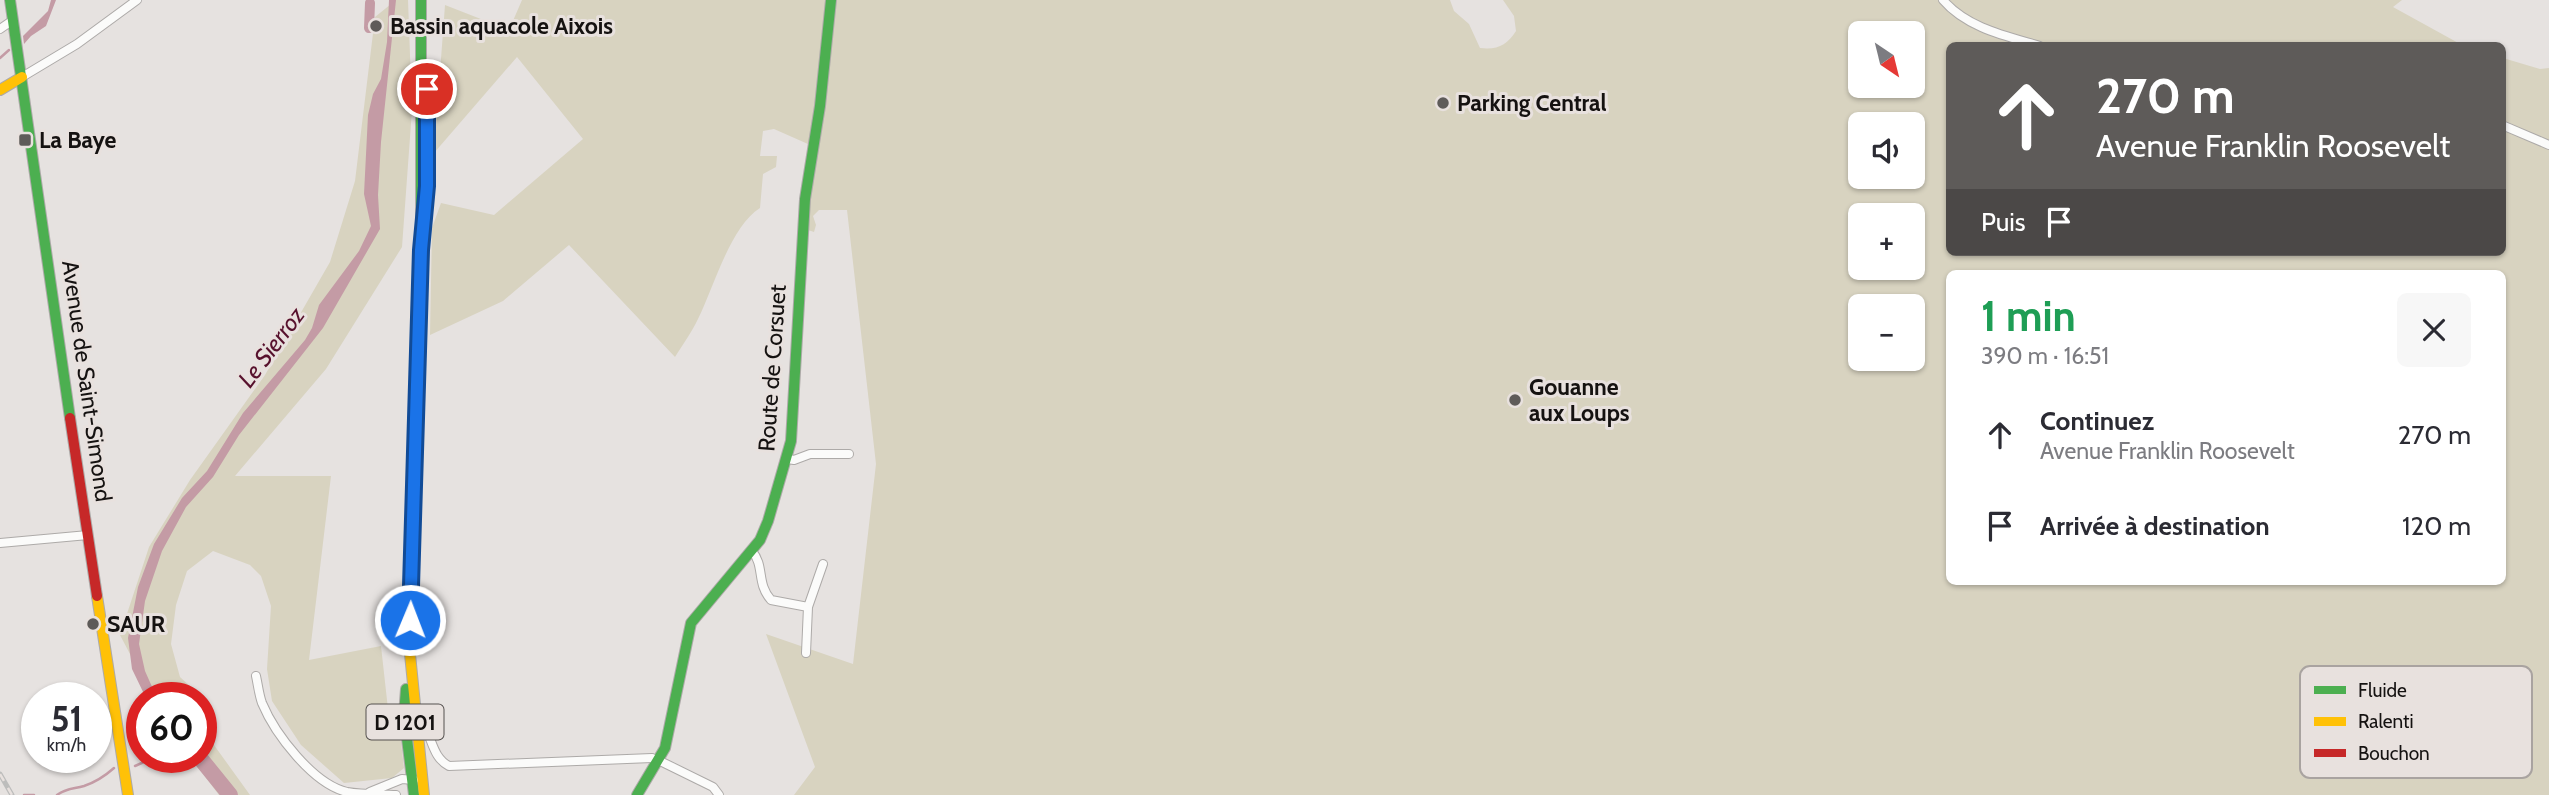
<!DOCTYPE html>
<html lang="fr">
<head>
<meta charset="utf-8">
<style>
  :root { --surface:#fff; --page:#f7f7f7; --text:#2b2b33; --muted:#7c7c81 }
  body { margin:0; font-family:Cabin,sans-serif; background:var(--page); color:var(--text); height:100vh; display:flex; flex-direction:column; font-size:26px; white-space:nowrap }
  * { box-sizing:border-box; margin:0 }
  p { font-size:23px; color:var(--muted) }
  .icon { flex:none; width:38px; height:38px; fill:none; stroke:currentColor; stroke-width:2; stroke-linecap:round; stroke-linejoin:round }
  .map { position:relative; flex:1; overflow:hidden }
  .sheet { position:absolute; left:1946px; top:270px; width:560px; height:315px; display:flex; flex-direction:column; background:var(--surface); border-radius:10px; box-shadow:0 2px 5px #0004 }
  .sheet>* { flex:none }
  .hud { position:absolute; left:1946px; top:42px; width:560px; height:214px; border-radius:10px; box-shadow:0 2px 5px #0004; background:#5e5b59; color:#fff; overflow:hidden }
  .needle { width:46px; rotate:145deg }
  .controls { position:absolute; left:1848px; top:21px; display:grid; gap:14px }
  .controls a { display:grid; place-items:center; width:77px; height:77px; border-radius:10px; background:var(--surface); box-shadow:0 2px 5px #0004; font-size:35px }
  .speed { position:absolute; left:21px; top:682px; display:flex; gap:14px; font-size:35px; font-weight:700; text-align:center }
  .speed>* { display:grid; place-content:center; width:91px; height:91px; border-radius:50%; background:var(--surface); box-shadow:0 2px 5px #0004; line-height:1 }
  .speed small { font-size:18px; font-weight:400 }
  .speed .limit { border:10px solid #d22; background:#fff; color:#111 }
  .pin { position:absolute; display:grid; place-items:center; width:60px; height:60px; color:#fff; margin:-30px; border:4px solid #fff; border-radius:50%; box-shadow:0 2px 7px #0007 }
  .me { position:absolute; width:77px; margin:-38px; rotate:1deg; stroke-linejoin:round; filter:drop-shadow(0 0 5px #0008) }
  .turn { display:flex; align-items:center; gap:24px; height:147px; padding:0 35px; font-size:32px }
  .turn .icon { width:91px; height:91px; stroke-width:2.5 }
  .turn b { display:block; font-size:49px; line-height:60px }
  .then { display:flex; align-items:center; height:66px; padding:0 35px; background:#0003; gap:14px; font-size:26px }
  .round { display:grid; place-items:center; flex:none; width:74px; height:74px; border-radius:10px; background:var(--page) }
  .overview { display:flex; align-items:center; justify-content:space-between; height:119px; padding:0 35px }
  h1 { font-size:42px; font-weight:700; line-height:52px; color:#1e9e55 }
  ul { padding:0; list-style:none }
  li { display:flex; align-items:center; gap:21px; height:91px; padding:0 35px }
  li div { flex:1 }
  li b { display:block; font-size:26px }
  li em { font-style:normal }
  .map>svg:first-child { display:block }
  .green { fill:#d8d3c0; fill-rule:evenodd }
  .water { fill:#c49ba5 }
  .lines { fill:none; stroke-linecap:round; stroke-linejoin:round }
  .stream { stroke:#c49ba5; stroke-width:2.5 }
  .canal { stroke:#c49ba5; stroke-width:10 }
  .river { stroke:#c49ba5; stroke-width:16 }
  .street-casing { stroke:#adaaa8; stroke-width:10 }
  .fast-casing { stroke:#adaaa8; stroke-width:12 }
  .slow-casing { stroke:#adaaa8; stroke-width:12 }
  .jam-casing { stroke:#adaaa8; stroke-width:12 }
  .street { stroke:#fbfbfa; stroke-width:8 }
  .fast { stroke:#4caf50; stroke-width:10 }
  .slow { stroke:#ffc107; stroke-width:10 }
  .jam { stroke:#c62828; stroke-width:10 }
  .rail-casing { stroke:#bdbdbc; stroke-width:5 }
  .rail { stroke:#e8e1de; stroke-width:2.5; stroke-dasharray:8; stroke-linecap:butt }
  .route-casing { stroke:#114b97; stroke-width:18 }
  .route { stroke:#1a73e8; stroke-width:12 }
  .poi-dot { fill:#5e5b59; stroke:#e8e1de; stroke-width:2.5 }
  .labels { text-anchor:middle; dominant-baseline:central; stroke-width:6; stroke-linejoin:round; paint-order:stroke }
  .shield { fill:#e8e1de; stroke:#54504e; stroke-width:2 }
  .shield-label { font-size:21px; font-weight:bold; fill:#151211 }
  .poi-label { font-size:23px; font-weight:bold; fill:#151211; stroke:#e8e1de; text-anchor:start }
  .street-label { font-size:23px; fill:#151211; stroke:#e8e1de }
  .water-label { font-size:24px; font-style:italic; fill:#57112d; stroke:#e8e1de }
  .key { fill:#e8e1de; stroke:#a9a3a0; stroke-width:2 }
  .key-label { font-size:19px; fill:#151211 }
</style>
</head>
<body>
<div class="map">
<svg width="2549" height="795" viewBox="0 0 2549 795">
  <rect width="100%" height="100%" fill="#e6e2e0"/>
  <path class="green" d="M396,0h12l4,110 -10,137 -76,122 -91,107h96l-22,184 72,-14 8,72 10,7 5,43 -12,10 -48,5 -43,-38 -29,-44 -5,-32 4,-63 -10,-30 -11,-11 -37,-14 -26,20 -11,34 -5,39 9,33 27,25 -6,17v-21h-48l-33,-63 29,-88 41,-67 75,-105 65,-113 25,-81 20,-164z
    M522,0h928l4,11 15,13 11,24c18,2 27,-3 36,-17l-2,-15 -11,-16h899l-9,7 69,38 -512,1v206h552l1,-194 37,11 9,-1v727h-1755l21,-28 -49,-133 87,30 23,-200 -29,-254h-28l-6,6 3,9 -2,7 -9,-3 12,-81 -43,-19 -11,2 -3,25h17l-1,11 -13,7 -3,34c-30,19 -46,79 -62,111 -6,13 -15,25 -23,38l-106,-112 -66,56 -73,34 2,-107 9,-25 53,12 89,-76 -66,-82 -83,96 11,-148 64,25zM1860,33h53v53h-53zM1860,124h53v53h-53zM1860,215h53v53h-53zM1950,273h552v308h-552zM1860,306h53v53h-53z
    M201,727l49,68h-31l-28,-37h10z"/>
  <path class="water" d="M51,0h5l-10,26 -15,10 -7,8 -1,-8 25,-25z
    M389,0h7l-15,142 -3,53 2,34 -57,99 -84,107 -26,42 -27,30 -24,44 -17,50 -6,43 6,27 12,27h-11l-14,-29 -4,-31 10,-51 16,-43 28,-46 25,-27 36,-58 62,-73 7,-12 7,-23 40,-54 12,-25 -7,-32 4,-79 5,-21 8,-15 6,-37z"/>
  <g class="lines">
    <path class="stream" d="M0,58l9,-8
      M135,766l11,-5 1,-3
      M24,795h10
      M57,795c9,-7 17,-6 27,-9 12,-4 21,-10 30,-18"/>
    <path class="canal" d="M369,28l1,-25"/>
    <path class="river" d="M200,758l30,37"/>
    <defs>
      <path id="street" d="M1943,0c24,28 63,36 97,46
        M0,29l13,-9
        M22,77l55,-33 60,-44
        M2502,125l47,20
        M788,459l6,1 16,-6h39
        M0,543l88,-8
        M752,551c13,15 4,32 19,49l37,7
        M806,653l2,-46 15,-43
        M256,676c2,9 3,19 6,27 13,31 51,81 85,89 16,3 33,2 49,3
        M414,717c20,11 14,38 35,49l203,-8
        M658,760l55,27 6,8
        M370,792l32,-13 12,1"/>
      <path id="fast" d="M10,0l60,418
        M410,654l11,-404v-250
        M406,689l-2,26 10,80
        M637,795l28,-47 26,-125 69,-83 8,-19 23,-80 14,-242 15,-93 11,-106"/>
      <path id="slow" d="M0,90l22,-13
        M97,596l31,199
        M410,654l14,141"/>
      <path id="jam" d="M70,418l27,178"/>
    </defs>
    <use href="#street" class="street-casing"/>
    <use href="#fast" class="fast-casing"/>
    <use href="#slow" class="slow-casing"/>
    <use href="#jam" class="jam-casing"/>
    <use href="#street" class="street"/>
    <use href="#fast" class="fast"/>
    <use href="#slow" class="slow"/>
    <use href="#jam" class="jam"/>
    <defs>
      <path id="rail" d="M0,774l12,21"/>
    </defs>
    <use href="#rail" class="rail-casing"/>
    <use href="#rail" class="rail"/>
  </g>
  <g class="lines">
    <defs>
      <path id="route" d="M410,620l11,-370 6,-64v-97"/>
    </defs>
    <use href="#route" class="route-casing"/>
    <use href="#route" class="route"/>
  </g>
  <g class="poi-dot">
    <circle cx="376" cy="26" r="7"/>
    <circle cx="1443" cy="103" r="7"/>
    <rect x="18" y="133" width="14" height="14" rx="3.5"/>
    <circle cx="1515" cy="400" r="7"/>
    <circle cx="93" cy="624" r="7"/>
  </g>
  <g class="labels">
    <rect class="shield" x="366.5" y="704.5" width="77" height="35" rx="5"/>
    <g class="shield-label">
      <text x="405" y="722">D 1201</text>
    </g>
    <g class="poi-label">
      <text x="390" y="26">Bassin aquacole Aixois</text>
      <text x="1457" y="103">Parking Central</text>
      <text x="39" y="140">La Baye</text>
      <text x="1529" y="387">Gouanne<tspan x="1529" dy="26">aux Loups</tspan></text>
      <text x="107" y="624">SAUR</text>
    </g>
    <g class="street-label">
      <text transform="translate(772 368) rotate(-86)">Route de Corsuet</text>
      <text transform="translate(87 381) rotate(82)">Avenue de Saint-Simond</text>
    </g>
    <g class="water-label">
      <text transform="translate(271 347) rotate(-53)">Le Sierroz</text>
    </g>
  </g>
  <rect x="2300" y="666" width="232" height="112" rx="10" class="key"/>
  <rect x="2314" y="686" width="32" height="8" fill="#4caf50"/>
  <rect x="2314" y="717" width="32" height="9" fill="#ffc107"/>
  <rect x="2314" y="749" width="32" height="8" fill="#c62828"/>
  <g class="key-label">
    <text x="2358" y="697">Fluide</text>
    <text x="2358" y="728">Ralenti</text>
    <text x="2358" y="760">Bouchon</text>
  </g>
</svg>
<div class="controls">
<a><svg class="needle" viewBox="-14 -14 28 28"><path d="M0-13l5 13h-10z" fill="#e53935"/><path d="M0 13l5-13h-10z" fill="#7c7c81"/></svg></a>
<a><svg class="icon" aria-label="sound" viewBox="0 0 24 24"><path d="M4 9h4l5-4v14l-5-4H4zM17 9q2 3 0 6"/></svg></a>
<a>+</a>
<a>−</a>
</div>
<div class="speed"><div>51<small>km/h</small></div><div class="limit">60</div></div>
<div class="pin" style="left:427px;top:89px;background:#d93025"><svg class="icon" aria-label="arrive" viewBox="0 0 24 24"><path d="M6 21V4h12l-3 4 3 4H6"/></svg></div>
<svg class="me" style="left:410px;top:620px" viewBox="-20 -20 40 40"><circle r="17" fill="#1a73e8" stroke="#fff" stroke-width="3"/><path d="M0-11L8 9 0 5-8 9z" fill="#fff"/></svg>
<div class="hud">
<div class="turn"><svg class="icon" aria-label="ahead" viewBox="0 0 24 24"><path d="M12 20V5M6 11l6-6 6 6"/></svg><div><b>270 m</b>Avenue Franklin Roosevelt</div></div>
<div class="then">Puis<svg class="icon" aria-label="arrive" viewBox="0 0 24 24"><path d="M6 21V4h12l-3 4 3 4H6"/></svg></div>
</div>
<section class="sheet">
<div class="overview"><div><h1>1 min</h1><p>390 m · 16:51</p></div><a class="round"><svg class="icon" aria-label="close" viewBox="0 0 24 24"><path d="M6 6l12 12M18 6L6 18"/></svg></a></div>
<ul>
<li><svg class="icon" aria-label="ahead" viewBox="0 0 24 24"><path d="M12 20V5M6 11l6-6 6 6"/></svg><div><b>Continuez</b><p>Avenue Franklin Roosevelt</p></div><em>270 m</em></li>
<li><svg class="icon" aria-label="arrive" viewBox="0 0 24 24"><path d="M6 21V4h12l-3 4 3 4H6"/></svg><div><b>Arrivée à destination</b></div><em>120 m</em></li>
</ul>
</section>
</div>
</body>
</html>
